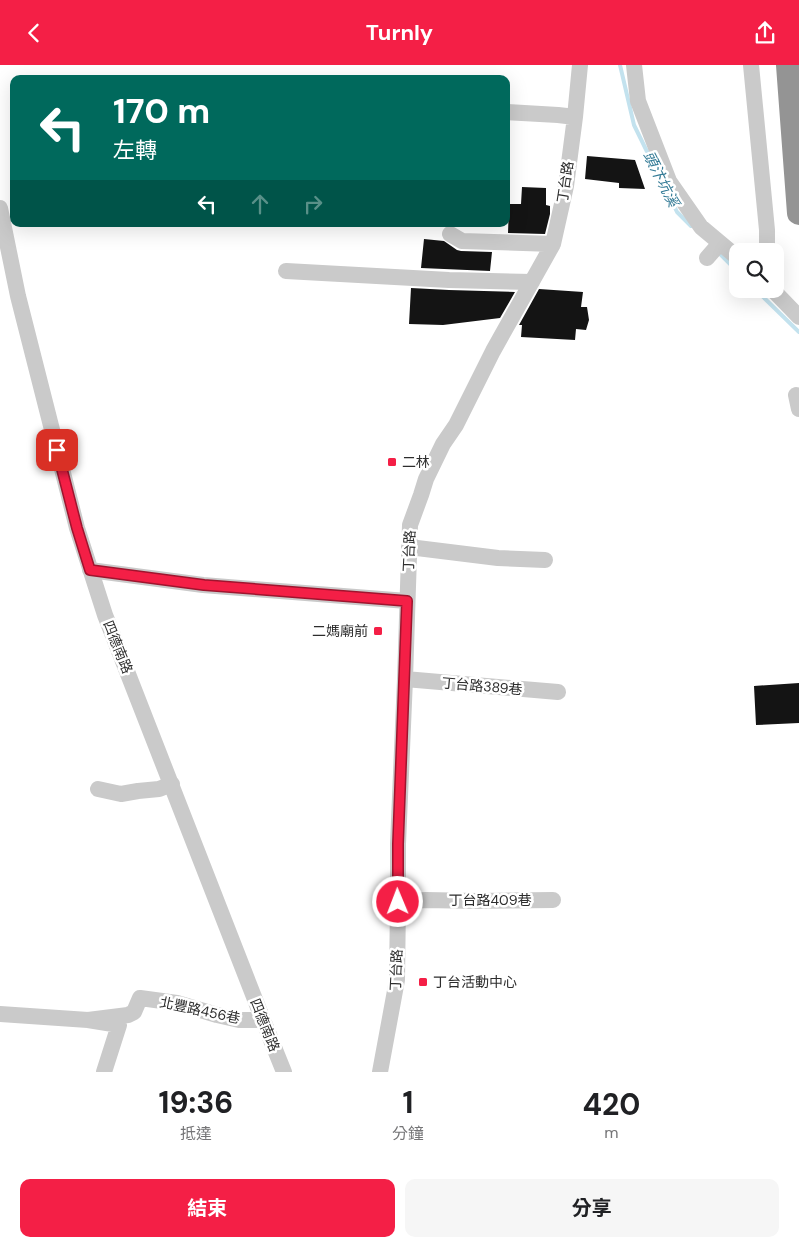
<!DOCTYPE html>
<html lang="zh-TW">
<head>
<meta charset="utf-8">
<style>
  :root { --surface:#fff; --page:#f6f6f6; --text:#202124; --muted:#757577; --accent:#f41f46 }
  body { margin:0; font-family:"DM Sans","Noto Sans TC",sans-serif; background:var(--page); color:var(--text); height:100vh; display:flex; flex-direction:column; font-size:19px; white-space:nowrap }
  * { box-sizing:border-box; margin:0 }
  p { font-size:16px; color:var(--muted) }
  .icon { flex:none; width:28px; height:28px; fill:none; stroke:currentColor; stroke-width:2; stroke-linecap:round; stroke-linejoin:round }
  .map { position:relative; height:1007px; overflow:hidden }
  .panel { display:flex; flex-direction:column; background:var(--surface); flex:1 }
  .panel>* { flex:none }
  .top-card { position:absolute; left:10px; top:10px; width:500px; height:152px; border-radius:10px; box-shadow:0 5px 20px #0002; background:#00695c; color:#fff; overflow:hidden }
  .tools { position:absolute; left:729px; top:178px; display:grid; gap:10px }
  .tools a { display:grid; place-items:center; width:55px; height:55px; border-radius:10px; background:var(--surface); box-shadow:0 5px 20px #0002; font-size:25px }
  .pin { position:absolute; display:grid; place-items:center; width:42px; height:42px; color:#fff; margin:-21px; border-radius:10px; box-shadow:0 2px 8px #0006 }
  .me { position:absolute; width:55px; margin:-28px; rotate:359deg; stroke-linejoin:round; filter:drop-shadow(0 0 4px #0008) }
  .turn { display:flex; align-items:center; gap:18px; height:105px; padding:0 20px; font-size:22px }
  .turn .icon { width:65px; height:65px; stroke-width:2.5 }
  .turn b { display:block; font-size:35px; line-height:42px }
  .lanes { display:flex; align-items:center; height:48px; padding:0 20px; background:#0003; justify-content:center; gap:25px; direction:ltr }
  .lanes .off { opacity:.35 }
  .eta { display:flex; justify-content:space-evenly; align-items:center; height:85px; text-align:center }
  .eta b { font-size:30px; font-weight:700; line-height:35px }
  .action { display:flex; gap:10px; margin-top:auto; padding:10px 20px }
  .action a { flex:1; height:58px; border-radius:10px; background:var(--accent); color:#fff; font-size:20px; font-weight:700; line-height:58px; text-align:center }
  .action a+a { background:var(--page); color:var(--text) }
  header { display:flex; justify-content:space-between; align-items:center; height:65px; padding:0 20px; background:var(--accent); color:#fff; font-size:22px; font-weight:700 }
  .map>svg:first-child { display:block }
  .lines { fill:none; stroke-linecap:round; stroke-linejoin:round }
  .stream { stroke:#c3e2ee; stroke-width:4 }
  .building { fill:#141414 }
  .minor { stroke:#cacaca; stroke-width:16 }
  .highway { stroke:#949494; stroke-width:24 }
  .route-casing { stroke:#9f142e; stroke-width:12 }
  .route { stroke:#f41f46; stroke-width:9 }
  .poi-dot { fill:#f41f46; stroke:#fff; stroke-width:2 }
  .labels { text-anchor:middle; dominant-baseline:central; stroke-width:5; stroke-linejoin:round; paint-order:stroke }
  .street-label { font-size:14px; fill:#2d2d2d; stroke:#fff }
  .poi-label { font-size:14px; fill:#2d2d2d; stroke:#fff; text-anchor:start }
  .water-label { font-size:15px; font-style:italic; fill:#347b96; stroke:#fff }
</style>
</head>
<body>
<header><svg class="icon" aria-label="back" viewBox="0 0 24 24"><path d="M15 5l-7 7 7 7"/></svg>Turnly<svg class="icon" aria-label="share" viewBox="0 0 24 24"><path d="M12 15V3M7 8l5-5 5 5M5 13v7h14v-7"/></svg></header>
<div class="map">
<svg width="799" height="1007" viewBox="0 0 799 1007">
  <rect width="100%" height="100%" fill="#fff"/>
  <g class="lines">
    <path class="stream" d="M620,0l14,60 24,49
      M666,124l11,23 14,14
      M718,187l20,20
      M755,224l44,43"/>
  </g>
  <path class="building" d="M587,91l48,4 10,29 -26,-1v-5l-34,-4z
    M522,122l24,1v17l4,1v8l-5,20 -37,-1 1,-29h12z
    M424,174l20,2 13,9 4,1 31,1 -2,19 -69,-3z
    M411,223l38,2 66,2 -15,26 -57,7 -34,-1z
    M539,224l44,3 -2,15h6l2,13 -3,10 -10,-1 -1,11 -54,-3 1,-12h-3z
    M799,618v40l-43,2 -2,-39z"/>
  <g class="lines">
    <path class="minor" d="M634,0l4,36 31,80 32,46 37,31
      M751,0l16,165v21
      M506,47l52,3 17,2
      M0,143l18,88 59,232 28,87 158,405 21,52
      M450,169l12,7 91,3
      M707,193l13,-15
      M286,206l163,9 83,2
      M772,224l27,28
      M796,330l3,14
      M409,482l89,11 47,2
      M90,505l113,15 204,16
      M405,614l153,13
      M98,724l23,5 17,-3 21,-2 13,-5
      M398,837l28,-2 51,1 76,-1
      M0,949l88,6 31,5 -15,47
      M88,955l40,-5 6,-3 6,-14 37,5 40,12 22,5h24
      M380,1007l17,-92 1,-78v-58l7,-165 5,-154 11,-30 5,-16 17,-35 13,-19 37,-74 60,-107 13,-58 9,-69 5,-52"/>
    <path class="highway" d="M788,0l11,148"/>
  </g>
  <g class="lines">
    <defs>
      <path id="route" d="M57,385l20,78 13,42 114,15 203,16 -9,243v58"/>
    </defs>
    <use href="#route" class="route-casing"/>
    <use href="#route" class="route"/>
  </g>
  <g class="poi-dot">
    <rect x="387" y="392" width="10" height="10" rx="2.5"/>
    <rect x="373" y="561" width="10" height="10" rx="2.5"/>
    <rect x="418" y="912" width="10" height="10" rx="2.5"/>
  </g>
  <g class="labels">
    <g class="street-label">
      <text transform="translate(565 117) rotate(-81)">丁台路</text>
      <text transform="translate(409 486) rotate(-87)">丁台路</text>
      <text transform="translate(118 582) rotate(68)">四德南路</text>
      <text transform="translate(482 621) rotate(5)">丁台路389巷</text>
      <text x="490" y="835">丁台路409巷</text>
      <text transform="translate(396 905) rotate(-87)">丁台路</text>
      <text transform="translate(200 945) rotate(12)">北豐路456巷</text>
      <text transform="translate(265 960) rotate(68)">四德南路</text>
    </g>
    <g class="poi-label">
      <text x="402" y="397">二林</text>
      <text x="368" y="566" text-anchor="end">二媽廟前</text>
      <text x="433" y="917">丁台活動中心</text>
    </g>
    <g class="water-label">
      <text transform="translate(661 114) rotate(63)">頭汴坑溪</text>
    </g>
  </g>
</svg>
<div class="tools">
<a><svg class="icon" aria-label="search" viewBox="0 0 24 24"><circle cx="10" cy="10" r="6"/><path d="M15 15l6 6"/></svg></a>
</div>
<div class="pin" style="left:57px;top:385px;background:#d93025"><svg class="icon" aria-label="arrive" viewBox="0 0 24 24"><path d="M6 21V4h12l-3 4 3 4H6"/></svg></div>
<svg class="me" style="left:398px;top:837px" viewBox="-20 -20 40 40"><circle r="17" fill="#f41f46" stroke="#fff" stroke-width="3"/><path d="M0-11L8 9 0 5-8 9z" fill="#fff"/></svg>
<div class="top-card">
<div class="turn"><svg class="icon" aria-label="left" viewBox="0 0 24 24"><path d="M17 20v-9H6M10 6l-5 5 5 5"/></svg><div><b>170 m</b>左轉</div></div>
<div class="lanes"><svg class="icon" aria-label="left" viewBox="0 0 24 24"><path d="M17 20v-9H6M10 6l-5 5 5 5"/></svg><svg class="icon off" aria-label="ahead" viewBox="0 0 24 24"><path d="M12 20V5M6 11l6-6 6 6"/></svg><svg class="icon off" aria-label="right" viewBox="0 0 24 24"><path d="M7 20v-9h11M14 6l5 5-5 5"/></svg></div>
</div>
</div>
<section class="panel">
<div class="eta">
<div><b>19:36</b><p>抵達</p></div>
<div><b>1</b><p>分鐘</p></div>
<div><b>420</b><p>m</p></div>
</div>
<div class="action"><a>結束</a><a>分享</a></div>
</section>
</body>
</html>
